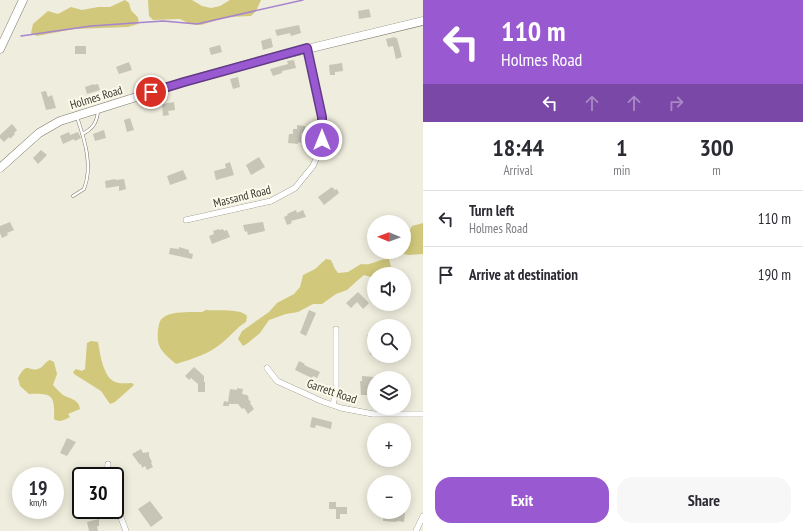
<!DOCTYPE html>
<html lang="en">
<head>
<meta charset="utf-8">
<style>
  :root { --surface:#fff; --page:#f7f7f7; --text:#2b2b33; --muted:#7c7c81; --line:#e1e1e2; --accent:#995ad1 }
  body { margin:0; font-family:"PT Sans Narrow",sans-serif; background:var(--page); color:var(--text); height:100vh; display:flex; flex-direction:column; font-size:15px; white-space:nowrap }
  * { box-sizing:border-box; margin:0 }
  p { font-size:13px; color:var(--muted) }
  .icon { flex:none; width:22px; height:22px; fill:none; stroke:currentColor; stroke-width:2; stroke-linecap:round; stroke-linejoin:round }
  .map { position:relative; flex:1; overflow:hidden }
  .panel { display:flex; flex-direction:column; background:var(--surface); width:380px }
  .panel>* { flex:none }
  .guide { background:#995ad1; color:#fff; overflow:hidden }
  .needle { width:26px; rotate:271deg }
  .fabs { position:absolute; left:367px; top:215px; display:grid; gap:8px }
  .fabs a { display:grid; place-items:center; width:44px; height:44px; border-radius:50%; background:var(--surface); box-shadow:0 2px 10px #0003; font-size:20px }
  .speed { position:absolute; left:12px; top:467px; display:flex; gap:8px; font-size:20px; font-weight:700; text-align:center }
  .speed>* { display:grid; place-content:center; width:52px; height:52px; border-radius:50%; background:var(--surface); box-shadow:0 2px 10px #0003; line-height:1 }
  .speed small { font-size:10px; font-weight:400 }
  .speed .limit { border:2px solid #111; border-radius:6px; background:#fff; color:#111 }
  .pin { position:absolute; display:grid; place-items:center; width:34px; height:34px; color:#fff; margin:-17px; border:2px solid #fff; border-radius:50%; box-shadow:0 1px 4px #0007 }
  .me { position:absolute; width:44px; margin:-22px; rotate:0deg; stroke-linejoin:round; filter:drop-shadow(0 0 3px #0008) }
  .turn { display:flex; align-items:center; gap:14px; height:84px; padding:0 12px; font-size:18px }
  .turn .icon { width:52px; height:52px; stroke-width:2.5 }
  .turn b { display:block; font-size:28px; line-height:34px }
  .lanes { display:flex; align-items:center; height:38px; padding:0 12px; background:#0003; justify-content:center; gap:20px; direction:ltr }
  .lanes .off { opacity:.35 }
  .eta { display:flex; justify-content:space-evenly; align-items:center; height:68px; text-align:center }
  .eta b { font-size:24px; font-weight:700; line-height:28px }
  .cta { display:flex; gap:8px; margin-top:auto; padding:8px 12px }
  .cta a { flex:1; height:46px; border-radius:16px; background:var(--accent); color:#fff; font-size:16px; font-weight:700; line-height:46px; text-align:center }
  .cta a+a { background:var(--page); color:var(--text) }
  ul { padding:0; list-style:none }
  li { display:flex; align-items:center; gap:12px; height:56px; padding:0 12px; border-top:1px solid var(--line) }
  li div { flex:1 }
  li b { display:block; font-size:15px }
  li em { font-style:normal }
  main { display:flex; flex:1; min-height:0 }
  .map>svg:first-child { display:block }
  .green { fill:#d1c87c }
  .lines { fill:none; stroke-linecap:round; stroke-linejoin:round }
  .stream { stroke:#a784cd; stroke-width:1.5 }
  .building { fill:#c7c5b6 }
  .lane-casing { stroke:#7c7a6c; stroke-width:3.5 }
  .street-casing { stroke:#7c7a6c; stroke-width:6 }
  .secondary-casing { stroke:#7c7a6c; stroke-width:9 }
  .lane { stroke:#fff; stroke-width:2.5 }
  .street { stroke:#fff; stroke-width:5.5 }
  .secondary { stroke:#fff; stroke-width:8 }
  .route-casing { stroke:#633a88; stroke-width:10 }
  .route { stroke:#995ad1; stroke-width:7 }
  .labels { text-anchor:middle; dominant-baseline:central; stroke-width:4; stroke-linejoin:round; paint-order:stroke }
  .street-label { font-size:12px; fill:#393832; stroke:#fcfaea }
</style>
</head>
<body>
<main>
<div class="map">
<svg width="423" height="531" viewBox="0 0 423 531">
  <rect width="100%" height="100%" fill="#efeddd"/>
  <path class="green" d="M125,0l4,3c1,2 1,5 2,7 4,6 9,5 7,14l-10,3 -54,2 -37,7 -6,-3 2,-9 15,-13 10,3 13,-7 11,3 16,-3h12z
    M148,0h44l10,6 9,2 9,-2 10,-6h31l-5,11 -5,5 -24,1 -26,8 -11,-1 -10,-5 -27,1 -4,-4z
    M423,223v31l-14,1 -11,-2 1,-1h5v-11l8,-15z
    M326,259l5,1 4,9 3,4 10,-1 13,-8c11,2 16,-5 28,-5l2,8 -6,7h-11v4l-10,-3 -6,5 -11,10 -11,4 -14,10h-9l-15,8 -12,2 -17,6 -9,13 -12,10 -5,3 -5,-7 4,-8 27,-19 8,-9 17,-9 6,-7 3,-12 12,-6z
    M206,310c10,1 35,-2 41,6l-1,6c-10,6 -15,14 -24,21 -13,11 -30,16 -46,21 -13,-12 -20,-15 -18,-34 1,-5 1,-10 6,-13 8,-6 28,-5 38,-5z
    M91,341l7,1c2,11 5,35 17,40 5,2 12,1 17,1l2,2 -19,17 -5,2 -9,-13 -27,-17 -1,-2 3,-3 6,2 3,-2 2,-26z
    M50,360l4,2 3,12 -4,11c3,3 6,7 10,10 7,4 16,4 17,14l-12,5 2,3c-6,3 -10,6 -16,2 1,-23 -1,-26 -25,-25l-9,-8 -2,-8c10,-19 11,-4 22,-10 4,-2 5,-6 10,-8z"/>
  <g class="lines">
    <path class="stream" d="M21,36l70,-10 72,-5 34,3 106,-24"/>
  </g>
  <path class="building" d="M369,9l2,8 -12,2 -1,-8z
    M299,25l2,8 -10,3 -1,-3 -13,3 -2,-6z
    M395,37v1h2l5,19 -6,2 -3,-13 -5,1 -2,-8z
    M271,38l2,9 -10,3 -2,-9z
    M220,45l2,7 -11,3 -2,-7z
    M75,46h11v8h-11z
    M294,60l2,8 -14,3v2l-9,3 -3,-7 18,-5 -1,-3z
    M129,62l3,8 -13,4 -3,-7z
    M342,63l1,8 -8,1v3h-5l-1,-10z
    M238,77l2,10 -7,2 -3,-10z
    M94,84v1l4,-1 2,6 -13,4 -2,-7z
    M46,91l2,6 4,-2 4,13 -10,2 -5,-18z
    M174,102l1,8 -7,1 1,4 -6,1 -1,-12z
    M130,118l4,12 -7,2 -3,-12z
    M12,124l5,6 -3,3 1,1 -5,5 -1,-2 -5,5 -4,-4v-3z
    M297,125l8,1v7h-4v10l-3,-1v2l-10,-1 1,-9h4v-5h4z
    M104,130l2,8 -11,3 -2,-7z
    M69,132l1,3 8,-3 3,6 -6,3 -1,-2 -11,5 -3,-8z
    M41,150l6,5 -9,9 -5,-6z
    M259,157l6,10 -14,8 -5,-10z
    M230,162l4,13 -18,5 -2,-9 12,-3 -1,-4z
    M183,170l4,9 -17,6 -3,-9z
    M115,179l1,1 8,-1 2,10 -7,2v-5l-13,2 -1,-7z
    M332,187l3,3 2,-1 2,4 -15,12 -6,-8z
    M296,210l1,3 6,-3 3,7 -15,4 1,2 -5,2 -3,-8 4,-2 -1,-1z
    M10,222l4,8 -7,3 1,2 -6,3 -2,-5v-7z
    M263,222l2,9 -17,4 -1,-4 -2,1 -2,-7z
    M219,229v1l4,-1 1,2 3,-1 3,7 -18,7 -3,-8 5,-2 -1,-3z
    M179,247l10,3v3l4,1 -1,5 -23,-5 1,-6 9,1z
    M358,292l11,11 -6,6 -6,-7 -6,6 -5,-5z
    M309,310l7,3 -10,23 -6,-3z
    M374,334v20l-4,1 -3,-20z
    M299,361l6,3 -1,1 16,7 -3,6 -4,-2 -1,2 -17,-8z
    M194,367l10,9v6h1v10h-7v-8l-7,-6 -2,2 -4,-4z
    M362,376l12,1v18h-13l-1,-14h2z
    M237,388l6,1 -1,5 5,1 2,3 -1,1 3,3 -1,1 4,6 -6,5 -4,-6 -2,1 -4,-5h-9v2h-6l1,-5 4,1 2,-13 7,1z
    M312,417l20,5 -1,7 -15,-4 -1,3 -5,-1z
    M67,438l9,4 -9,14 -7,-3z
    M141,449l2,4 6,-1v4l3,6 -1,1 2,4 -6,3 -2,-4 -3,2 -1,-4 -1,1 -8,-11z
    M74,483h7v21h-5v-4h-2z
    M150,501l13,17 -12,9 -13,-18z
    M329,502h7v5h11v7h-7v5h-4v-10h-7z
    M399,512h6l-1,10 -7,-1v1l-14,-1 1,-8 15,1z
    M99,519v7h-2l1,5h-9l-2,-9z"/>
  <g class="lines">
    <defs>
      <path id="lane" d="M82,134c11,-5 15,-12 16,-23
        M73,196l11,-7c9,-23 1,-48 -7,-72"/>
      <path id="street" d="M186,220l85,-19 24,-13 18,-22 6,-14 4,-23 -2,-12 -14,-69
        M267,368l10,13 44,20 20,7 32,6h50
        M333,405l3,-14v-62
        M107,476l1,-12
        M115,502l11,29
        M416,531l7,-15"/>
      <path id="secondary" d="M0,49l23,-49
        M0,168l39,-35 21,-12 124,-39 86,-24 153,-37"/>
    </defs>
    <use href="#lane" class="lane-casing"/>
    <use href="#street" class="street-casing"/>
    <use href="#secondary" class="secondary-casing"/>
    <use href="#lane" class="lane"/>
    <use href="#street" class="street"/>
    <use href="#secondary" class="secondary"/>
  </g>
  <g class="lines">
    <defs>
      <path id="route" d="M151,92l33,-10 123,-34 15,69v23"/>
    </defs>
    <use href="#route" class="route-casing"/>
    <use href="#route" class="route"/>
  </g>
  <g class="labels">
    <g class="street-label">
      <text transform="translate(96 97) rotate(-17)">Holmes Road</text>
      <text transform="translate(242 196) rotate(-14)">Massand Road</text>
      <text transform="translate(332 391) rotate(19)">Garrett Road</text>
    </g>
  </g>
</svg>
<div class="fabs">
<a><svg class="needle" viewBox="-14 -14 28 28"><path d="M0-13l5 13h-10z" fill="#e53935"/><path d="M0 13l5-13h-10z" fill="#7c7c81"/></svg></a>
<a><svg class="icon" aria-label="sound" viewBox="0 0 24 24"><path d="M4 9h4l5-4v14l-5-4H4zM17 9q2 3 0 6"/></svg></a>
<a><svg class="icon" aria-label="search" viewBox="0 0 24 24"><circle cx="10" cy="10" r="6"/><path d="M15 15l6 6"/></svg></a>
<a><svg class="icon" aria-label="layers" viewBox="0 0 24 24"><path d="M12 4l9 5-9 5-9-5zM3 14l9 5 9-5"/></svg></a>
<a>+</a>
<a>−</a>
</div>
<div class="speed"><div>19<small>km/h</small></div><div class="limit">30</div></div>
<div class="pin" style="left:151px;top:92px;background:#d93025"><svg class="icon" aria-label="arrive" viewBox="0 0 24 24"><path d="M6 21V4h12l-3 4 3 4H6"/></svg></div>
<svg class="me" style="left:322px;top:140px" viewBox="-20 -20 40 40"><circle r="17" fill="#995ad1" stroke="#fff" stroke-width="3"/><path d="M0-11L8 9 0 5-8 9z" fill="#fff"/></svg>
</div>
<section class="panel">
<div class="guide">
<div class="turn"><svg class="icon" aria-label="left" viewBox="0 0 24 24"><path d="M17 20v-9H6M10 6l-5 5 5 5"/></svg><div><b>110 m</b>Holmes Road</div></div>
<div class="lanes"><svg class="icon" aria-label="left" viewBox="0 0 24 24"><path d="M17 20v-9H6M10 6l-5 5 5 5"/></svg><svg class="icon off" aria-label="ahead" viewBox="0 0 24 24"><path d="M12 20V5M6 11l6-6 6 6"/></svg><svg class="icon off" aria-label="ahead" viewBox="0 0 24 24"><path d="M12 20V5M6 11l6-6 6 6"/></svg><svg class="icon off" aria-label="right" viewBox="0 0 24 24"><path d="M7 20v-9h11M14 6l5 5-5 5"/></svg></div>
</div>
<div class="eta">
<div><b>18:44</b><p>Arrival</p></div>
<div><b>1</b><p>min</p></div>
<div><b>300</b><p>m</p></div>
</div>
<ul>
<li><svg class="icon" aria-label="left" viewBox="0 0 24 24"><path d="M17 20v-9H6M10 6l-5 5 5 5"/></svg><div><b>Turn left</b><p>Holmes Road</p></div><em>110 m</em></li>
<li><svg class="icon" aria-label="arrive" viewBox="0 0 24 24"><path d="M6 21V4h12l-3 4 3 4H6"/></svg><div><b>Arrive at destination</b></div><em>190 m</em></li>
</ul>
<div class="cta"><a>Exit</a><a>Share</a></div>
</section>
</main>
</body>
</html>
